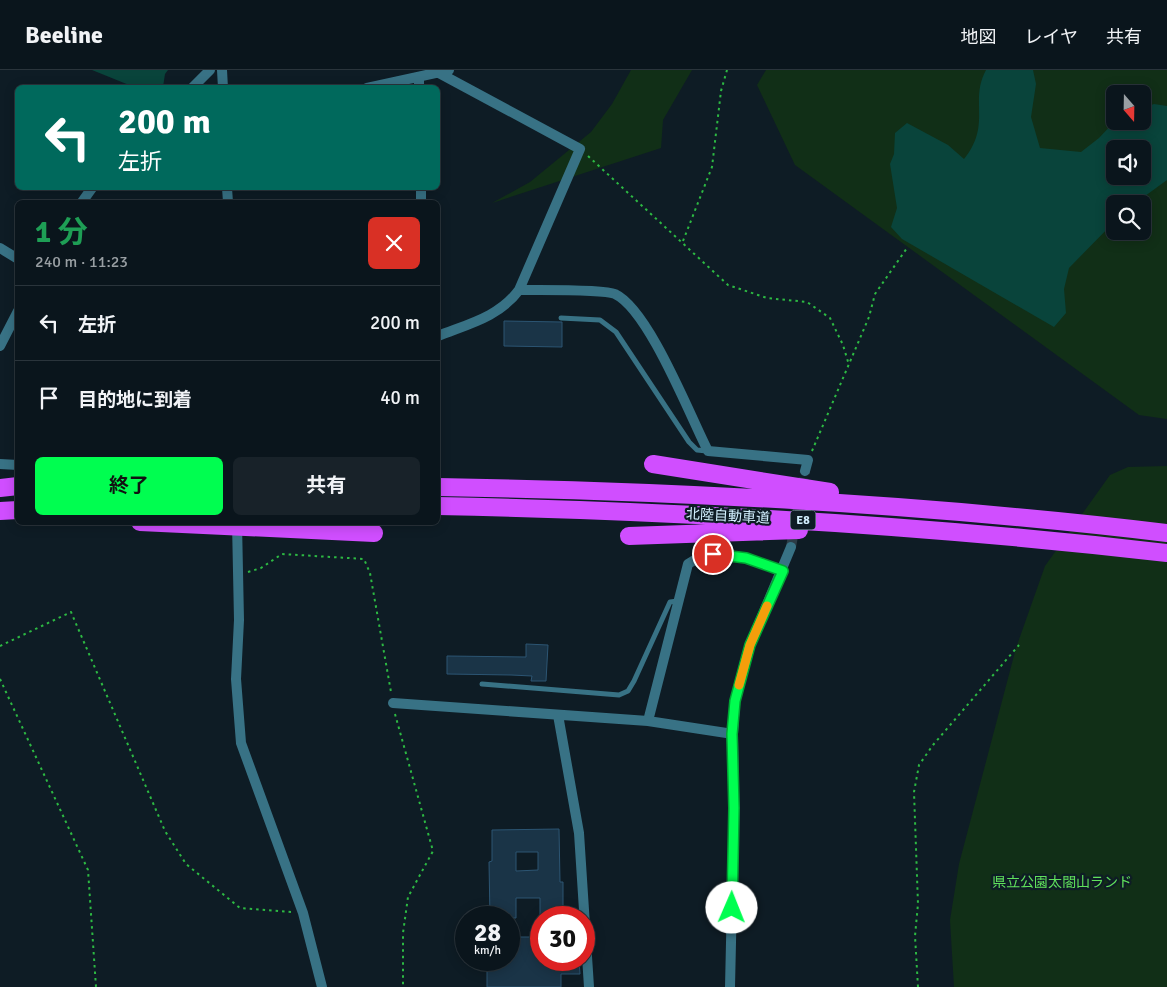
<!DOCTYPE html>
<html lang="ja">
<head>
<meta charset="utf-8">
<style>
  :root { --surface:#0a151c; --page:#182229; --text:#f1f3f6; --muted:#999fa3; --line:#2a343b; --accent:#00fe50 }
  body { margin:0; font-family:Signika,"Noto Sans JP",sans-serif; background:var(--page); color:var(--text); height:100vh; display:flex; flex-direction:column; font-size:19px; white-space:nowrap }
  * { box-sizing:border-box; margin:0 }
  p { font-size:16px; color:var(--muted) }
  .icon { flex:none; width:28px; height:28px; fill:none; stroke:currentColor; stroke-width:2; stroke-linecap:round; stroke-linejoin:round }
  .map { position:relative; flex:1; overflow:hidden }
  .side { position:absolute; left:15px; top:130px; width:425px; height:325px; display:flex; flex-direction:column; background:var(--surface); border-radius:8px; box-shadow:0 2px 12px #0003,0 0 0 1px var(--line) }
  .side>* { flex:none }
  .banner { position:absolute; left:15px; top:15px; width:425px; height:105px; border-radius:8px; box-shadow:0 2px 12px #0003,0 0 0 1px var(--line); background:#00695c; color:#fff; overflow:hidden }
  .needle { width:32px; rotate:160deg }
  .controls { position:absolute; left:1106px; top:15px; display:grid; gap:10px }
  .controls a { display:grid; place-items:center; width:45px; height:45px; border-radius:8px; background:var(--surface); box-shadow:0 2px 12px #0003,0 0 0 1px var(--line); font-size:25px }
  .speed { position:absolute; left:455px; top:836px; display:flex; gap:10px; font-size:25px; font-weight:700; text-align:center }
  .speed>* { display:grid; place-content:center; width:65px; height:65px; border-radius:50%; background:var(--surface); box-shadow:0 2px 12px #0003,0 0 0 1px var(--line); line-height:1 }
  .speed small { font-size:12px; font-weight:400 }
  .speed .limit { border:8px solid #d22; background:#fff; color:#111 }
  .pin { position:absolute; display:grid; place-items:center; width:42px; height:42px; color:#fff; margin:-21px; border:2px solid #fff; border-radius:50%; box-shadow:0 1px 5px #0007 }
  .me { position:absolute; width:55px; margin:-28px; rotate:1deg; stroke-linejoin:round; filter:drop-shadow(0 0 4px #0008) }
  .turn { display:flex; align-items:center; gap:18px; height:105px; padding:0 20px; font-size:22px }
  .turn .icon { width:65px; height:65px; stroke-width:2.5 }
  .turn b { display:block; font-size:35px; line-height:42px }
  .round { display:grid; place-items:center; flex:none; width:52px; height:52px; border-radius:8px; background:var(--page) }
  .head { display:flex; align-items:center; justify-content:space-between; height:85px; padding:0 20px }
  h1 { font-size:30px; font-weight:700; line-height:38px; color:#1e9e55 }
  .action { display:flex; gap:10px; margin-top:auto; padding:10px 20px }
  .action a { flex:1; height:58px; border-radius:8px; background:var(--accent); color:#111; font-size:20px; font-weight:700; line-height:58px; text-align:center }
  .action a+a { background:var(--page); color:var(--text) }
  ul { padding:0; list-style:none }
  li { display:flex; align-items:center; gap:15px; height:75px; padding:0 20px; border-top:1px solid var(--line) }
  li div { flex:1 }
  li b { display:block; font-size:19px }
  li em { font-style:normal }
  header { display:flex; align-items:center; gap:30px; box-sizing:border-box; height:70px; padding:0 25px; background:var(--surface); border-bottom:1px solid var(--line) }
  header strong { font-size:24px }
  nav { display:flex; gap:28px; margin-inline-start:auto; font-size:18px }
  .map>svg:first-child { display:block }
  .green { fill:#112f17; fill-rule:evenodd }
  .water { fill:#09443b; fill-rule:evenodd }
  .building { fill:#1a3447; stroke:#2c5573; fill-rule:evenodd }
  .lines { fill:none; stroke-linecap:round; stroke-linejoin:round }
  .minor-tunnel { stroke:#2c3c46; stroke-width:10; stroke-dasharray:10 5; stroke-linecap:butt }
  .path { stroke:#2db943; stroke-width:2; stroke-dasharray:2.5 4; stroke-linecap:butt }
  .service { stroke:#387285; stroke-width:5 }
  .minor { stroke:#387285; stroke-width:10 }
  .motorway { stroke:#d04eff; stroke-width:18 }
  .route-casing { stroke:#00a534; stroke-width:12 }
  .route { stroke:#00fe50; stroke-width:9 }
  .slow { stroke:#f59e0b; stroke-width:9 }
  .labels { text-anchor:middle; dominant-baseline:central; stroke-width:4.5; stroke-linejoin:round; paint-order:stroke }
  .shield { fill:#0e1c25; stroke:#98b0be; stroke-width:1 }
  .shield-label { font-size:12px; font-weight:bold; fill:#d3f0ff }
  .street-label { font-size:14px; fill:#d3f0ff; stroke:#0e1c25 }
  .park-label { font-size:14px; fill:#60e25c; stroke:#0e1c25 }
</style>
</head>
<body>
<header>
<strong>Beeline</strong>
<nav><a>地図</a><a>レイヤ</a><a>共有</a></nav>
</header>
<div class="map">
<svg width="1167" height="917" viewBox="0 0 1167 917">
  <rect width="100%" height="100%" fill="#0e1c25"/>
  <path class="green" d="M631,0h61l-29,50 -2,28 -169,55 38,-21 61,-50 21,-28z
    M766,0h401v349l-28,-4 -344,-250 -38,-80zM1115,24h27v27h-27zM1115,79h27v27h-27zM1115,134h27v27h-27z
    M1167,396v521h-213l-4,-67 9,-56 57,-216 29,-82 65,-91 18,-8z"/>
  <path class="water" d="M92,0h76l-3,4 -2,13h-29z
    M986,0h47l3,14 -5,33 9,31 41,4 18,-14 16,-17h27l1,-13 11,-4 13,2v74l-33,24h-19v17l-46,47 -5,21 2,24 -12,14 -152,-88 -11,-12 6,-19 -7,-44 4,-10 1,-21 12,-10 41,22 16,14c28,-35 5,-58 22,-89zM1115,79h27v27h-27z"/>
  <path class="building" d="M504,251l58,1v25l-58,-1z
    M526,574l22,1 -2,36h-15l1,-5 -21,-1 -64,-1v-18l79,1z
    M559,759l1,53h3v36h-23v-20h-24v20h-26l-1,-56 3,-1v-31zM516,782h22v18l-22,1z
    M509,867h32v23h38l1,14h-19v13h-74v-27h22z"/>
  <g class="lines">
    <path class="minor-tunnel" d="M791,477l14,-76"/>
    <path class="path" d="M588,86l140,129 39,13 40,4 23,16 13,27 6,20
      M683,171l29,-74 9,-76 6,-21
      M812,381l57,-134 6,-23 32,-46
      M248,502l13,-4 21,-14 82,5 6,14 21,119
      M0,576l71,-34 94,219 21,33 54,44 51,4
      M0,609l88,191 8,117
      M395,644l38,137 -25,46 -5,36v54
      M918,917l-3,-51 3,-32 -4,-112 5,-27 14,-20 86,-100"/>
    <path class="service" d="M561,248l39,2 16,12 73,110 8,8 10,1
      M482,614l137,11 9,-4 6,-10 36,-79 8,-1"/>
    <path class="minor" d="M222,0l1,18
      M419,7v11
      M192,18l18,-18
      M367,18l82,-18
      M227,118l1,14
      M421,118v14
      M82,132l10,-14
      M0,178l18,11
      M519,220c18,0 84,-1 96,4 34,16 75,122 93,157l100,9 -3,11
      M438,266c30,-12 61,-19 81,-46l61,-141 -141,-76
      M0,276l18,-35
      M0,394l18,1
      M237,453l2,97 -3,59 5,64 62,170 19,74
      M393,633l255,18 85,13
      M558,645l21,118 10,154
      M648,651l40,-157c28,-21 66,-3 95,7
      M730,917l4,-179 -1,-74 2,-33 15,-56 41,-98"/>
    <path class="motorway" d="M653,394l177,28
      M438,417c243,4 487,17 729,46
      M0,418l18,-2
      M438,436c243,5 487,19 729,47
      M0,441l18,-1
      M140,452l234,11
      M629,466l170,-6"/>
  </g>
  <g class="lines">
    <defs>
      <path id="route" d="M713,484l33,4 37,13 -33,74 -15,56 -3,33 2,74 -2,100"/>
    </defs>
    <use href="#route" class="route-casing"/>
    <use href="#route" class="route"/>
    <path class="slow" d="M739,615l11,-40 17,-39"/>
  </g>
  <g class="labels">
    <rect class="shield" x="790.5" y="440.5" width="25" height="19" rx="4"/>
    <g class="shield-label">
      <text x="803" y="450">E8</text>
    </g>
    <g class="street-label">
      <text transform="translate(728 446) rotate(3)">北陸自動車道</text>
    </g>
    <g class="park-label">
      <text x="1062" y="812">県立公園太閤山ランド</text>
    </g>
  </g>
</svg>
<div class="controls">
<a><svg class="needle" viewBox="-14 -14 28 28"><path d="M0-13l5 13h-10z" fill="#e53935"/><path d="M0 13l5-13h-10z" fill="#999fa3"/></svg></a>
<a><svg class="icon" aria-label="sound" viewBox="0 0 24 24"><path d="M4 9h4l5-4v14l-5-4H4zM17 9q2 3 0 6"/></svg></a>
<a><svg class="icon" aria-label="search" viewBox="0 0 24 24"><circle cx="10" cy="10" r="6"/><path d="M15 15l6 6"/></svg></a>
</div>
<div class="speed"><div>28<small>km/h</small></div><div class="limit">30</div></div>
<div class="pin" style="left:713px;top:484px;background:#d93025"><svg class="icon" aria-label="arrive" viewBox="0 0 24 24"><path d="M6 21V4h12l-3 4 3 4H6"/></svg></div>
<svg class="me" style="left:732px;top:838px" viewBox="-20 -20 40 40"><circle r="19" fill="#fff"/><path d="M0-13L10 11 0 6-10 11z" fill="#00fe50"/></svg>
<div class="banner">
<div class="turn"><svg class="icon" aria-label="left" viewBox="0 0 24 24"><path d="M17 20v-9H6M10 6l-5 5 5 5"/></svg><div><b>200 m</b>左折</div></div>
</div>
<section class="side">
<div class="head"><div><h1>1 分</h1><p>240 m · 11:23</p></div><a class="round" style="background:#d93025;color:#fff"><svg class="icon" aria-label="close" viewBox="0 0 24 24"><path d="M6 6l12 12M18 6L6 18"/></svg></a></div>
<ul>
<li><svg class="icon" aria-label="left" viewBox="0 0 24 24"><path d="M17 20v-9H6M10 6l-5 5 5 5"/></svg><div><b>左折</b></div><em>200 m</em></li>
<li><svg class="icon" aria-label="arrive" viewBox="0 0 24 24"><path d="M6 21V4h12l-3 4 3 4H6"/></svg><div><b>目的地に到着</b></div><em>40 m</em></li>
</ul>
<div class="action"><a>終了</a><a>共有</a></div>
</section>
</div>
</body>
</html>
